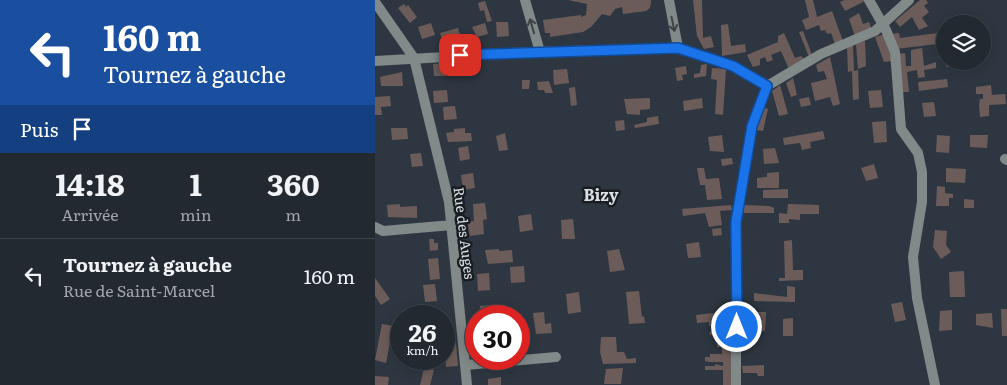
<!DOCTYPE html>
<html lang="fr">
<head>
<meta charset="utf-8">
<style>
  :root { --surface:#222931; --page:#2e353d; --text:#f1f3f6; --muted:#a2a6ab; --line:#3f454d }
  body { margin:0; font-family:Literata,serif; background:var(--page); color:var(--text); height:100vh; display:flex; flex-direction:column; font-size:19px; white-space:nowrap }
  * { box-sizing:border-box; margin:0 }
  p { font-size:16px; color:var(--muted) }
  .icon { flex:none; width:28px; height:28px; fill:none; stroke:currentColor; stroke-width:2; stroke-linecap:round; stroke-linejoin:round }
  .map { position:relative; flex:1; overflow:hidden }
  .sheet { display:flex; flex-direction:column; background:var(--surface); width:375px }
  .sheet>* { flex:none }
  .top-card { background:#1a4fa0; color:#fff; overflow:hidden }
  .tools { position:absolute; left:561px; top:15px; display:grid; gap:10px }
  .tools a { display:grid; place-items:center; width:55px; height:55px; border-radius:50%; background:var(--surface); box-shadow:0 2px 12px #0003,0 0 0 1px var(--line); font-size:25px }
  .speed { position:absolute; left:15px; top:305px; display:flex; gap:10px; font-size:25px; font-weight:700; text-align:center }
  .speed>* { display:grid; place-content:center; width:65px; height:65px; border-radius:50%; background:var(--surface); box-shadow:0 2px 12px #0003,0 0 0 1px var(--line); line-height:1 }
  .speed small { font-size:12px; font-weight:400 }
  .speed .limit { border:8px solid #d22; background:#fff; color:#111 }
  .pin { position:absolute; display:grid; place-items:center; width:42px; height:42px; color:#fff; margin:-21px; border-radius:10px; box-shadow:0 2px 8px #0006 }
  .me { position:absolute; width:55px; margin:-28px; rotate:0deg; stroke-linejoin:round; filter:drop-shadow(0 0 4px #0008) }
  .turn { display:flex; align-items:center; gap:18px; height:105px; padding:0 20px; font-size:22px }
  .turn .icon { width:65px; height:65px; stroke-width:2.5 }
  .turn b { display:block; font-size:35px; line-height:42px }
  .then { display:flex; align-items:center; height:48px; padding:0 20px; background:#0003; gap:10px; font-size:19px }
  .eta { display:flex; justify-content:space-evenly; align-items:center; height:85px; text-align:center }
  .eta b { font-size:30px; font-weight:700; line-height:35px }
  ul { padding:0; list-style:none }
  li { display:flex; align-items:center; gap:15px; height:75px; padding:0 20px; border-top:1px solid var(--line) }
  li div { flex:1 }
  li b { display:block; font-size:19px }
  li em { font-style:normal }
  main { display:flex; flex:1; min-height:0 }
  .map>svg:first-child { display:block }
  .building { fill:#6c5c59 }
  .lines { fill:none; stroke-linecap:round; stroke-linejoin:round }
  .street { stroke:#818989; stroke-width:10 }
  .oneway { stroke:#3e4347 }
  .route-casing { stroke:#114b97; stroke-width:12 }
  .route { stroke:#1a73e8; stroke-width:9 }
  .labels { text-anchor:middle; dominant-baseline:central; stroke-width:5; stroke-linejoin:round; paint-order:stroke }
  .street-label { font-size:14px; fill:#dae0e6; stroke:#1a1e23 }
  .quarter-label { font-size:16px; font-weight:bold; fill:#dae0e6; stroke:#1a1e23 }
</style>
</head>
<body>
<main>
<section class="sheet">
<div class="top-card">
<div class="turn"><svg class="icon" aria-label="left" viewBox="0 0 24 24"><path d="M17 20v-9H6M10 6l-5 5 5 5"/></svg><div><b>160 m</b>Tournez à gauche</div></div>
<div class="then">Puis<svg class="icon" aria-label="arrive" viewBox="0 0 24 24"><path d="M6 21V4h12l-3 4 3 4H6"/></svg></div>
</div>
<div class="eta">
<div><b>14:18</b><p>Arrivée</p></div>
<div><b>1</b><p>min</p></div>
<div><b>360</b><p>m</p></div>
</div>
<ul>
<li><svg class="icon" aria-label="left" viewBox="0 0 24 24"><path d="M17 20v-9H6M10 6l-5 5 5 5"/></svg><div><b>Tournez à gauche</b><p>Rue de Saint-Marcel</p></div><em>160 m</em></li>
</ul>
</section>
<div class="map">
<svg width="632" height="385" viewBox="0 0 632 385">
  <rect width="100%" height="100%" fill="#2e3741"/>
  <path class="building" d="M193,0h83v3l-1,5 -4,3 -23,3 -1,-7 -7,2 -5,7 -8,-2 -11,13 -8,5 -33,5v-4h-5l-2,-13 38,-5v2l5,-2 1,-11z
    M318,0h9l1,38 8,-2 3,11 -10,2 -7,-13z
    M430,0h8l4,17 15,-6 11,30 -8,3 -4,-11 -4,1 -2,-4 -4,1 -2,-6 -13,5 -4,-10 7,-3z
    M470,0h22l-22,11 -5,-9z
    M545,0h6l2,3 -4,3 5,6 -7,6 6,8 -9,4 -7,-13 -12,10 -5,-6z
    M110,1l7,20 -5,1 -3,-12 -4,1 -2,-8z
    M29,4l2,3 2,-2 9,12 -7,6 -12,-15z
    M484,13l4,11 6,-2 3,8 -17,6 -6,-17z
    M121,22h12l1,14 -12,1z
    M56,23l4,12 -13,4 -4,-12z
    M110,23l3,11 -11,3 -5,-10z
    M353,24l3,22 14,-2 1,8 -24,4 -1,-31z
    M83,28l3,10 -18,4 -3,-9z
    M428,31l9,24 -3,2 -10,-25z
    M570,32v11l-49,6 -5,-15 8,-1 1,5z
    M409,33l11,25 6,-2 3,3 -15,10 -8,-18 -10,4 2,5 -6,2 -2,-5 -5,2v6l-7,2 -6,-12 31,-13v-6z
    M510,34l7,27 -8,1 -9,-25z
    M490,41l1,25 -8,3 -2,-25z
    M478,45l1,26 4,-1 1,29 -6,1 -1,-29 -4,1 -1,-25z
    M547,48l2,18 12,-4v6l-12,2 1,7 -7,1 -1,-8 -10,2 2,20h-9l-3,-38 8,-1 1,13h5v-16z
    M455,57l10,47 -7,2 -3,-9 -15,4 -4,-18 16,-4 -3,-8 -6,1 -2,-7z
    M571,61h20v4l-20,2z
    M70,63l1,13h-12l-1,-12z
    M332,64l-1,12 -12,2v-4l6,-1 1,-8z
    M311,66l1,8 -5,1 1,5 -6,1 -2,-13z
    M337,68l14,1 -3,46 -8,-1 2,-34 -6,-1z
    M192,69l2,14 -15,2 -1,-15z
    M27,72l1,14h-22l-1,-9z
    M418,78l4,17 -6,2 -5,-14z
    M572,79l1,8 -29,4 -1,-9z
    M147,80h8l-1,9h-7z
    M174,81l4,12h-8l-1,-3h-6l-1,-8z
    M405,85l8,29 -9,2 -7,-25z
    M616,85l1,10 13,-1 1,10 -17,1v11l-9,1 -1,-12 1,-6h3v-5h-7v-7z
    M200,87l2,18 -6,1 -2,-18z
    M72,90l1,12 -14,1 -1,-12z
    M506,90l2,17 -13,1 -2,-17z
    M15,96l1,10 -10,1 1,8h-7v-18z
    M434,97l2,8 -10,2 -2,-8z
    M275,98v11l-10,1v5l-13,-1 -3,-15z
    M327,98l1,10 -19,3 -1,-10z
    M559,102l2,14 -12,1 -2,-14z
    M80,106l2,13 -13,1 -1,-13z
    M387,107l6,2 -5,22 -7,-1z
    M283,116l1,8 -24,4 -1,-3 13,-3v-4z
    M249,120l1,10 -9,1 -1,-10z
    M511,121l1,21 -13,1 -2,-21z
    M16,128h16l1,11 -16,1z
    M90,128v5h6l1,8 -24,1 -2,-9 8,-1v-3z
    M448,131l2,8 -15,3 1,6 -9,2 -2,-7 -16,2 -1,-7z
    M130,133l3,17 -9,1 -3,-15z
    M347,135l2,17 -14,-1 -2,-14z
    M562,135l13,1 -1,17 -13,-1z
    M595,135h18l-1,13 -17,-1z
    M93,146l2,13 -10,2 -2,-13z
    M400,148l4,15 -15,1 -1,-15z
    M46,153l2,13 -11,1 -2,-13z
    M357,158l1,6 -11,2 -1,-7z
    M499,164l4,14 -12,3 -5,-13z
    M322,168h7l2,11 13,-1 3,21 -15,1 -2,-15h-5z
    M571,168l20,1 -1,14 -19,-1z
    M404,172v16h-22v-10l10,-1v-4z
    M98,173l2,15 -12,2 -2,-15z
    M562,186l8,1v6l8,1v4h-4v8h-13z
    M413,189v9h-25v-8z
    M589,199l10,1v8h-10z
    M110,203l2,16 -4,1 1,14 -14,2 -3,-14 7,-1 -1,-17z
    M25,204v3l17,-1v12l-29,-1 -1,-12z
    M413,204l31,1v9h-19v6l-11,-1v4h-10v-10l8,1z
    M356,205l1,5 -12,1 2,14 -13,2 -4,-14 -22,3 -1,-7z
    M368,205l26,1 5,2v5h-32z
    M156,214l2,16 -13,2 -2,-16z
    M198,219l2,20h-13l-1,-19z
    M346,228l1,7 -9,1 -1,-7z
    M560,230l12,1 -1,14 5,7 -10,7 -8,-12z
    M54,239h5v4h4v7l-8,1z
    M417,240l1,30h10v10l-24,1v-3h6l-1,-37z
    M324,242l2,15 -13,1 -2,-14z
    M124,249v2l13,-1 1,12 -25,2 -3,-14z
    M244,249l6,21 -15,2 -3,-21z
    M63,258l2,21 -10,1 -2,-21z
    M149,266l1,16 -14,1 -1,-16z
    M589,271l1,26h-15l-1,-25z
    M114,273l1,17 -12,1 -1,-17z
    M0,278l15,21 -9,6 -6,-9z
    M60,284l2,17 -12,1 -2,-17z
    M412,286l8,1v15l-41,-1v-8l33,4z
    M264,291l3,26 2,-1 1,7 -16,1 -3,-32z
    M204,292l2,20 -13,2 -2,-20z
    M527,302l4,18 -11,2 -4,-18z
    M124,304l1,12h-19l-1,-10z
    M55,307l1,6 -14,1 -1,-5z
    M626,309h6v27h-5z
    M577,310v20l-13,1 1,-20z
    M356,311l1,74h-9v-15h-18v-4h10v-2l8,2v-4h-14l-4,-1v-4h5v-3h12v-7h-5v-6h5v-6h-12l-1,-3 13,-1v-10l-6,1v4h-7v-4l-12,1 -1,-8z
    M169,312l1,12 6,-1 1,10 -16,1 -3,-21z
    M379,312h12l-1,19 -12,-1z
    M617,313l1,15 -17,-3v-11z
    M418,318v18h-10v-17z
    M7,324l11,2 -7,37 -11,-3z
    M226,337h15l1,15h7l3,7 9,-1v5l-33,1 -3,-12z
    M81,342l2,24 -12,1 -2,-24z
    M389,365v11h-6l-1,-3h-14l-1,-7z
    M49,368l10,2 -4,15h-10z
    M248,368l-2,16h-17l2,-15z
    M0,376l14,1 -1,8h-13z
    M126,377v8h-13v-6z"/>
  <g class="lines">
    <path class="street" d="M150,0l15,52
      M294,0l9,48
      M494,0l17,30 9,22 6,77 17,24 4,19v30l-9,55 4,41 18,87
      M0,2l39,56 35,144 18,183
      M0,61l157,-9 146,-4 55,18 34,20
      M630,159l2,1
      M0,227l8,4 69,-6
      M91,365l90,-8
      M361,385v-163l16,-95 15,-41 54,-32 54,-23 34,-31"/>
  </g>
  <defs><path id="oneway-shaft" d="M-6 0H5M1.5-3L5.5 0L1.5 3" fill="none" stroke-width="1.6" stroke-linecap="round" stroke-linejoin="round" transform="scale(1.25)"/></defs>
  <g class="oneway">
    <use href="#oneway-shaft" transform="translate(298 24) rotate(78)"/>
    <use href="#oneway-shaft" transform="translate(157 26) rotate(-106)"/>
  </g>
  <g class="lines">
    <defs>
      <path id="route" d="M85,55l218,-7 55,18 34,20 -15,40 -16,96 1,105"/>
    </defs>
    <use href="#route" class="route-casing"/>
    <use href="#route" class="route"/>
  </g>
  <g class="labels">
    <g class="street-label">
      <text transform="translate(90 233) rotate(83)">Rue des Auges</text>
    </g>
    <g class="quarter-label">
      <text x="226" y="194">Bizy</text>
    </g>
  </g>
</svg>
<div class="tools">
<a><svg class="icon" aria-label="layers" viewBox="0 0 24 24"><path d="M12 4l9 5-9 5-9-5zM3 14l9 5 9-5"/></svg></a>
</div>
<div class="speed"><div>26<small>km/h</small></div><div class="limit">30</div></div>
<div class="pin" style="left:85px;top:55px;background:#d93025"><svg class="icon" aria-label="arrive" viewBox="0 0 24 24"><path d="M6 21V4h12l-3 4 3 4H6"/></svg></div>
<svg class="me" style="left:362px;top:327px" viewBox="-20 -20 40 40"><circle r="17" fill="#1a73e8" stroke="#fff" stroke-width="3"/><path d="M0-11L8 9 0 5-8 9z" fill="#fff"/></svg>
</div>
</main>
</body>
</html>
